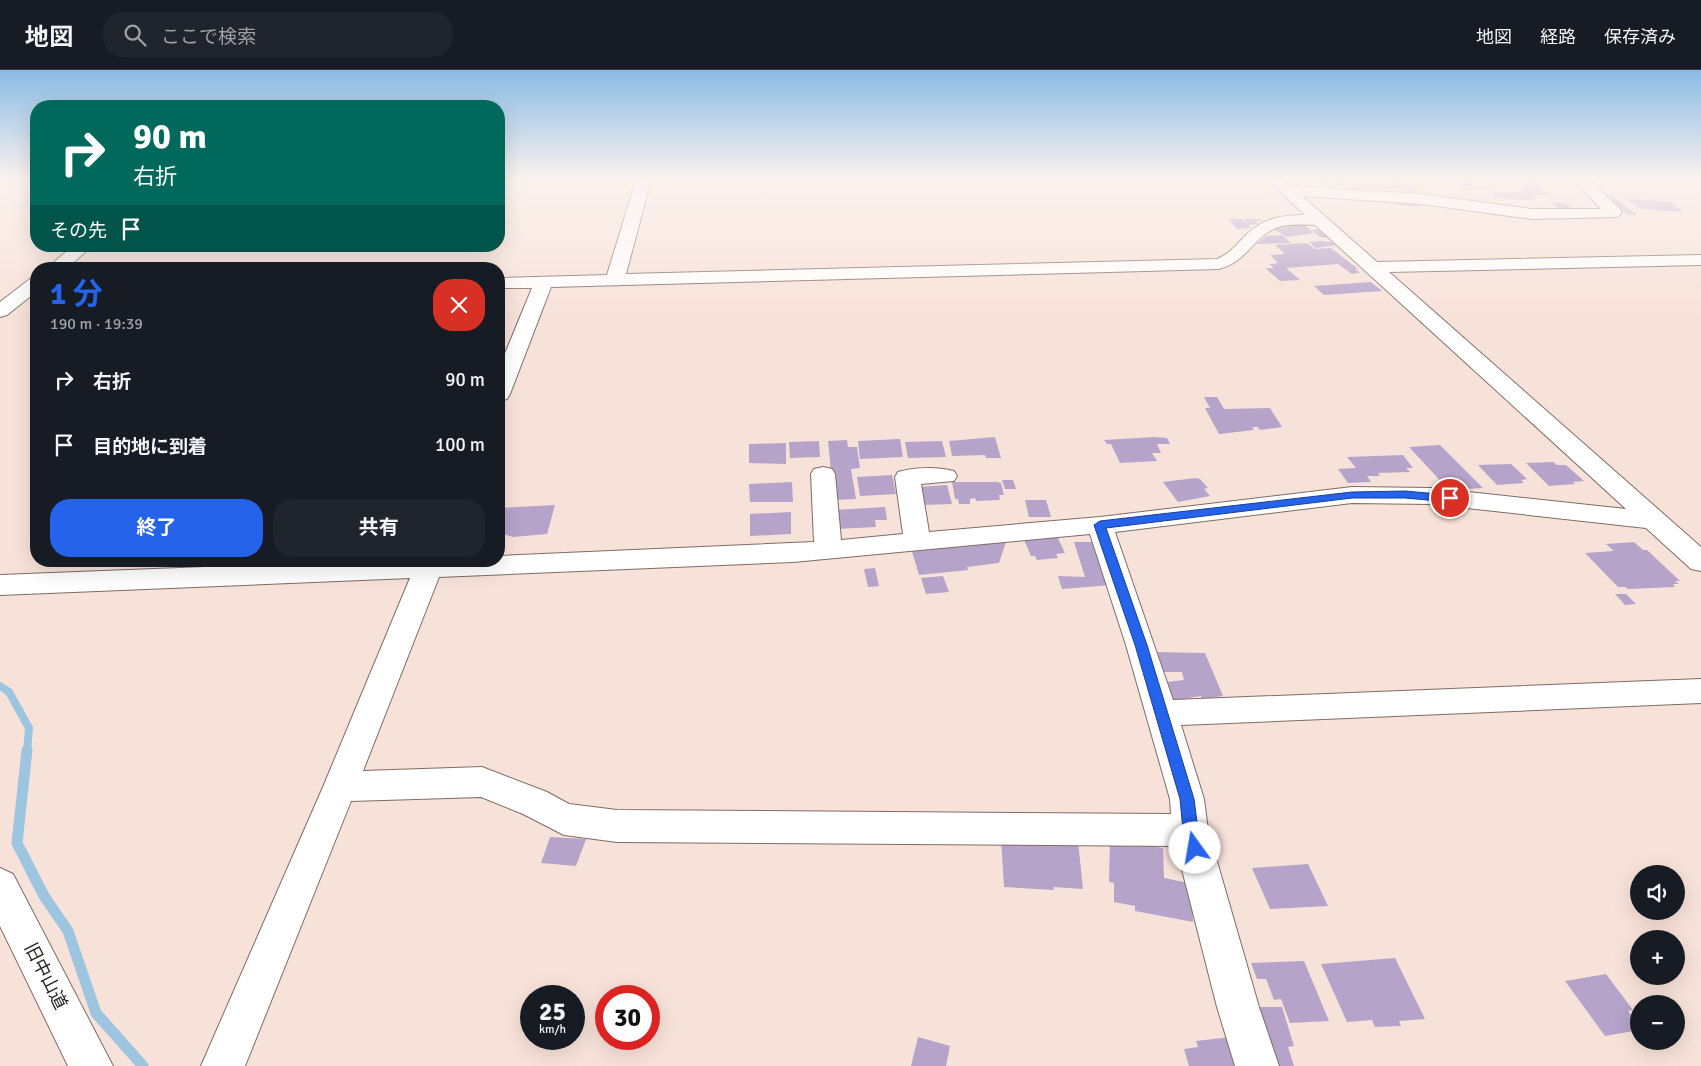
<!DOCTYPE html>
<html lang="ja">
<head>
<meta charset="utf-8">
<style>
  :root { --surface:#171b24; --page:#20242c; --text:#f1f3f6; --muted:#9ea1a6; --line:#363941; --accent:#2563eb }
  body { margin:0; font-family:Signika,"Noto Sans JP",sans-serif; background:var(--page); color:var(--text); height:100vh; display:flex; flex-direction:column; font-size:19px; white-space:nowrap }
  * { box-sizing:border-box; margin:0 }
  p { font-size:16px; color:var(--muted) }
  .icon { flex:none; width:28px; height:28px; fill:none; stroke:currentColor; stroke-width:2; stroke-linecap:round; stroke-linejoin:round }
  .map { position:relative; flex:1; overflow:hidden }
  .details { position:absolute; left:30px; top:192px; width:475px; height:305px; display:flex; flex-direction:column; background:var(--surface); border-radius:20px; box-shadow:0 5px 20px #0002 }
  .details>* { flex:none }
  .guide { position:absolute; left:30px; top:30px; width:475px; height:152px; border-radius:20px; box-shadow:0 5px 20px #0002; background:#00695c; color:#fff; overflow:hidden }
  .buttons { position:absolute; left:1630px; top:795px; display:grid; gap:10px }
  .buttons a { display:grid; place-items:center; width:55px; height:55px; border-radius:50%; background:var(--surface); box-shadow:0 5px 20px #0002; font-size:25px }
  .speed { position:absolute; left:520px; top:915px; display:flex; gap:10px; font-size:25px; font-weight:700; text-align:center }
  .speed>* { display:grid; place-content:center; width:65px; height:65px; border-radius:50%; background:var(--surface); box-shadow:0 5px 20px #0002; line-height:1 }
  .speed small { font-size:12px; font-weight:400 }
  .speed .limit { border:8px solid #d22; background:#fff; color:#111 }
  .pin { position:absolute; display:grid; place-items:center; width:42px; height:42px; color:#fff; margin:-21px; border:2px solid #fff; border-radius:50%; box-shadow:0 1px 5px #0007 }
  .me { position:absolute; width:55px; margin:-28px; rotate:347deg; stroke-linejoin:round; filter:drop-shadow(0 0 4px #0008) }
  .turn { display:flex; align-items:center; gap:18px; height:105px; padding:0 20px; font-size:22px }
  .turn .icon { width:65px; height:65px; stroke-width:2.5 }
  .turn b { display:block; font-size:35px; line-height:42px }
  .then { display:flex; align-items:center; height:48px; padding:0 20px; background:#0003; gap:10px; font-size:19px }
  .round { display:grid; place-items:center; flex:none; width:52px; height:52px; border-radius:20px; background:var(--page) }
  .head { display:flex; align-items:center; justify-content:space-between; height:85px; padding:0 20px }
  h1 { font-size:30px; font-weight:700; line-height:38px; color:var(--accent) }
  .cta { display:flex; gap:10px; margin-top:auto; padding:10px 20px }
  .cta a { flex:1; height:58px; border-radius:20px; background:var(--accent); color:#fff; font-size:20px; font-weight:700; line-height:58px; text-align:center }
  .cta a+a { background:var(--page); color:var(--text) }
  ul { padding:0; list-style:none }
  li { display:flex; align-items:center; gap:15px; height:65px; padding:0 20px }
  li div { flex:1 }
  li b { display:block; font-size:19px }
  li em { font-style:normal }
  header { display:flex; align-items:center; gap:30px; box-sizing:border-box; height:70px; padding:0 25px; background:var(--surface); border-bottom:1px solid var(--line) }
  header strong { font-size:24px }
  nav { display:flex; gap:28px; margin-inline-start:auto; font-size:18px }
  .search { width:350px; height:45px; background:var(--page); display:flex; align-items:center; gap:12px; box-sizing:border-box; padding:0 18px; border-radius:20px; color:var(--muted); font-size:19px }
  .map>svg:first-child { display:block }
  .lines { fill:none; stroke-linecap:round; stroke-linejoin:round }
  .stream-far1 { stroke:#9dc5e0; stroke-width:8 }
  .stream { stroke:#9dc5e0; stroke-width:11 }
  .building { fill:#b5a3ca }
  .minor-casing { stroke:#7e6c65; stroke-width:2 }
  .minor { fill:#fff; fill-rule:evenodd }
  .route { fill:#2563eb; stroke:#184099 }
  .labels { text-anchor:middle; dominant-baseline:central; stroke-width:4; stroke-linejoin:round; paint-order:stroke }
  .near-street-label { font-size:18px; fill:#2a2320; stroke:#fff }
</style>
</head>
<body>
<header>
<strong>地図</strong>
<div class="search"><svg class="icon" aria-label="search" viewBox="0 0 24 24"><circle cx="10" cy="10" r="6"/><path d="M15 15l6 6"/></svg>ここで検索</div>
<nav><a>地図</a><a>経路</a><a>保存済み</a></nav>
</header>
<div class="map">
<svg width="1701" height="996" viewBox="0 0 1701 996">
  <rect width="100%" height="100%" fill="#f7e2d9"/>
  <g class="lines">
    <path class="stream-far1" d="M0,616l9,6 20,36 -2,23"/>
    <path class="stream" d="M27,680l-10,93 27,53 24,35 28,82 47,53"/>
  </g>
  <path class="building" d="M1284,110h55l7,7h-17l-9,-5h-23l5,5h-7l-5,-1z
    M1360,110h37l6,9 -37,-2 3,5 -21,-2 -3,-5 18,-1z
    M1398,110h11l11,12 -7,-1 3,4 -13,-1 -2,-3h6z
    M1462,110h6l7,5h11l6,4 -30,1 -9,-6h15z
    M1509,110h22l20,15h-21l8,4 -13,1 -27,-2 -8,-5 36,-2 -8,-5h10l-5,-4h-11z
    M1601,124l11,1 25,20h-8z
    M1389,128l26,2 5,7 -24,-2z
    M1624,128l46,4 13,10 -41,-3z
    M1550,132l15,1 10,8 -15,-1z
    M1229,149h13l9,9 -14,1z
    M1244,149h16l2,2h-7l3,3 -10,1z
    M1303,154l11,9 -27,4 -14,-8z
    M1323,159l7,9 -10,-1 -8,-7z
    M1282,165l9,8 -35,1 10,-8z
    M1322,171l9,1 5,3 -20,3 -7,-6z
    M1307,173l8,6 16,-1 27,21h-3l5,4 -8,1 -14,-10 -52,4 14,12 -20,1 -15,-13h9l-5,-4 9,-1 -8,-8 15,-1 -10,-9z
    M1371,212l11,9 -58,4 -10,-9z
    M1204,327h13l7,12 46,-1 12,19 -22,3 -2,-3h-6l2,3 -35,4 -14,-26h5z
    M995,367l6,21h-15l-1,-3 -33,1 -3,-15z
    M1154,367l13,1 3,6h-13l4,9h-9l5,8 -37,2 -9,-19h-4l-3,-4z
    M900,369l3,18 -43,2 -2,-18z
    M847,370l1,7h9l3,21 -9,1 5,30 -22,1 -6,-59z
    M819,371l1,16 -30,1 -1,-16z
    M942,371l4,16 -38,1 -3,-16z
    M786,373v21l-37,-1v-19z
    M1440,375l43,43 -34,2 -40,-43z
    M1403,385l10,13h-7l4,4 -32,1 2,3h-13l4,6 -23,1 -10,-14 18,-1 -9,-11z
    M1553,392l4,3h9l18,16 -11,1 2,2 -26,2 -23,-23z
    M1511,394l16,15 -6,1 3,3 -27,2 -19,-20z
    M892,405l4,19 -36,2 -3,-19z
    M1195,408l5,1 8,9 -4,1 6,7 -32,6 -15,-20z
    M1002,410h11l3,9h-11z
    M792,412l1,20h-43l-1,-18z
    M952,412h44l5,1 3,12h-5l1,5 -24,1 -1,-3 -5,1v5h-11l-1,-5h-3z
    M947,415l5,19 -30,1 -4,-18z
    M1025,430h21l5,17h-22z
    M555,435l-8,29 -34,3 -10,-3 -4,-4v-22z
    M885,437l2,13h-12l1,7 -40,2 -2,-19z
    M791,442v22l-41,2v-22z
    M1057,466l8,17 -9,1 2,4 -21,2 -2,-4h-4l-7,-16z
    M982,471l1,3 23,-2 -7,21 -32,4 1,3 -49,5 -8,-27z
    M1074,472h22l15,43 -49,4 -4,-13 27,1z
    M1634,472l9,8h4l33,31h-5l4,3h-6l2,3 -47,2 -3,-2h-7l-33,-34 29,-2 -8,-7z
    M875,498l4,18 -11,1 -4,-18z
    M943,506l6,16 -23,2 -5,-16z
    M1615,524h11l10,10 -11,1z
    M1154,582l51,1 18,43 -21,3 -1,-3 -34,6 -9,-19 26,-3 -2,-8h-22z
    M550,767l36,2 -10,27 -35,-3z
    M1001,768l77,3 5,48 -30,-2 1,3 -50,-3z
    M1110,768l53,10 1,30 34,7 -6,20 1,17 -58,-11v-5l-21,-4v-19l-5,-1z
    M1308,794l20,42 -58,3 -18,-41z
    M1395,888l30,61 -26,2 2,5 -26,1 -3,-7 -25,2 -26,-58z
    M1304,891l25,60 -39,2 -9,-24 -7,1 -8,-21h-9l-6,-16z
    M1606,904l27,36 -5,1 11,15v4l-34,6 -40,-55z
    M1249,937h33l12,39 -6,1 6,19h-27z
    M918,967l32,9 -4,20h-35z
    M1231,967l12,29h-54l-5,-17 14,-2 -2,-6z"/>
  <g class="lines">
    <defs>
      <path id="minor" d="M636,110h15l-25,94 591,-15c13,-5 21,-16 30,-25 16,-16 36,-19 58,-19l-37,-35h15l7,6 131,8 110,15h70l-28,-29h16l31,29 2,3 -4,5 -87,2 -110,-15 -119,-8 75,66 324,-7v10l-312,7 312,275v24l-10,-2 -45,-41 -215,-24 -79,-1 -237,29 58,168 528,-21v24l-520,22 23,74 4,31 51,177 20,59h-44l-18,-59 -41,-161 -559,-4 -53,-7 -41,-21 -42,-17 -130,4 -106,265h-44l122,-279 87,-209 -410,17v-20l355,-14h144v-5l315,-14 -3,-68 3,-5 9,-2 9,2 3,5 6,66 62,-6 -8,-57 3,-5c17,-5 39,-5 56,-1l3,5 -3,5 -33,3 8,48 171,-15 252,-30 79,1 195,21 -311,-284c-12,0 -27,-2 -39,3 -24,10 -29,34 -57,41l-668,18 -41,107 -3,5 -8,2v-33l33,-80h-33v-10l108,-3zM1090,464l36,111 44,154 1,15 -554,-4 -48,-6 -22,-12 -65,-25 -119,4 76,-194 354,-15z
        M1690,110h11v6l-8,-3z
        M73,176h19l-26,23h-20z
        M36,207v15l-29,23 -7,2v-15l30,-23z
        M0,798l13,6 100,192h-45l-68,-140z"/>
    </defs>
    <use href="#minor" class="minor-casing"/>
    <use href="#minor" class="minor"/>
  </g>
  <linearGradient id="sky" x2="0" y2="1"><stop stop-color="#8abbe5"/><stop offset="0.44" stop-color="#fbf2ee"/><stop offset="1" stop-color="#fbf2ee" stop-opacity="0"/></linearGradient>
  <rect width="1701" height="249" fill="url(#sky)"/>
  <path class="route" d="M1405,421l45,4 5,3 -5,4 -45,-4h-53l-246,30 41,117 47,154 4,31 5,18 -3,4 -5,2 -5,-2 -7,-22 -3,-31 -45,-154 -41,-120 6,-4 252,-29z"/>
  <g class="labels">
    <g class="near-street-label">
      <text transform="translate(46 906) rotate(63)">旧中山道</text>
    </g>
  </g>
</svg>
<div class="buttons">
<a><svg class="icon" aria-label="sound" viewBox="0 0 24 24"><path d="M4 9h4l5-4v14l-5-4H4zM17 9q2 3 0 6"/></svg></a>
<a>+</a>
<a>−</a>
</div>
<div class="speed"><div>25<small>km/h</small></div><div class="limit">30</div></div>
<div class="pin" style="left:1450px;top:428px;background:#d93025"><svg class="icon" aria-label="arrive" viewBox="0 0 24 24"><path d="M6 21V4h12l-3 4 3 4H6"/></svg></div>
<svg class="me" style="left:1195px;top:778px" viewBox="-20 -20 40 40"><circle r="19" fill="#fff"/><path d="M0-13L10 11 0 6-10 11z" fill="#2563eb"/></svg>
<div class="guide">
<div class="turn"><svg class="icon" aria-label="right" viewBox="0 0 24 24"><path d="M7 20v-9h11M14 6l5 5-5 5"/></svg><div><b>90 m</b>右折</div></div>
<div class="then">その先<svg class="icon" aria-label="arrive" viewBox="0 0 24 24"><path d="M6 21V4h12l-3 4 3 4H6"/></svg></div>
</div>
<section class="details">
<div class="head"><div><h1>1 分</h1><p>190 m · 19:39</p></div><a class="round" style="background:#d93025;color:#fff"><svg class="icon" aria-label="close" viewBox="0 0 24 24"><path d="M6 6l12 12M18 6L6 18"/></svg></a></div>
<ul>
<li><svg class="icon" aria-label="right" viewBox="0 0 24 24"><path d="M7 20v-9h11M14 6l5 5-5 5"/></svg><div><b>右折</b></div><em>90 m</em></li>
<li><svg class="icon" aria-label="arrive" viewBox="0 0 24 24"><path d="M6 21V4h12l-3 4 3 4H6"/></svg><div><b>目的地に到着</b></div><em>100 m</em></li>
</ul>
<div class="cta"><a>終了</a><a>共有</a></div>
</section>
</div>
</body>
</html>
